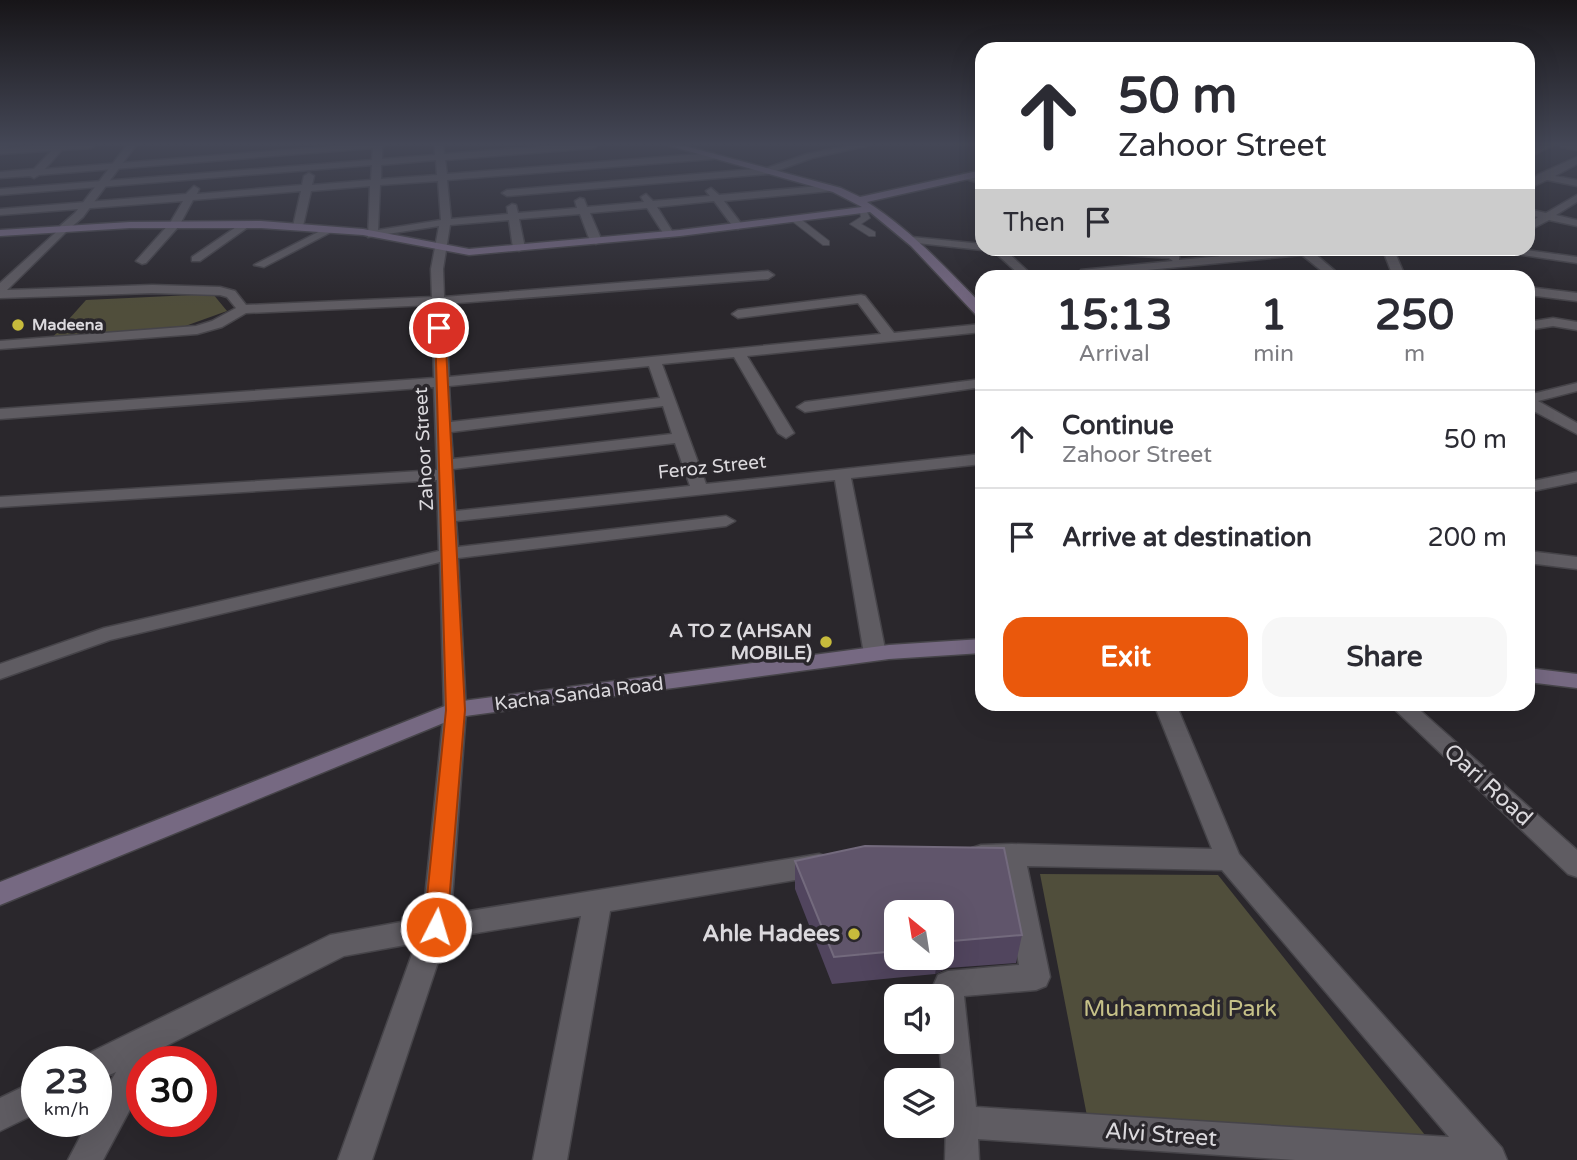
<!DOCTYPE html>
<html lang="en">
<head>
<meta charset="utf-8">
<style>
  :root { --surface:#fff; --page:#f7f7f7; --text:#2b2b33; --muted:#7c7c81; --line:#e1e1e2; --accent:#ea580c }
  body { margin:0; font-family:"Varela Round",sans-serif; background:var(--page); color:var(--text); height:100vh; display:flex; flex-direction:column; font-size:26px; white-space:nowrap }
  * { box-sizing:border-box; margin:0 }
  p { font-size:23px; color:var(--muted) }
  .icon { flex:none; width:38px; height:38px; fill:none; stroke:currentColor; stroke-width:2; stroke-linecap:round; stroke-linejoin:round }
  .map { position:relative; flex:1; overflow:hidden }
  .sheet { position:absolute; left:975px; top:270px; width:560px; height:441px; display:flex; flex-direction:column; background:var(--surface); border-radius:21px; box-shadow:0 7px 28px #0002 }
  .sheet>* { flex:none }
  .banner { position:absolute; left:975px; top:42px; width:560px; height:214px; border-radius:21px; box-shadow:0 7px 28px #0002; background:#fff; color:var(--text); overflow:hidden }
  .needle { width:46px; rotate:330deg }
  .buttons { position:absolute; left:884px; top:900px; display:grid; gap:14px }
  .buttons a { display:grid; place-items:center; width:70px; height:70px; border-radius:14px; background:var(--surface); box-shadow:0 7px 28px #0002; font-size:35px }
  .speed { position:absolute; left:21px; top:1046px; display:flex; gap:14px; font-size:35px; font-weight:700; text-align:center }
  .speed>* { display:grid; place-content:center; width:91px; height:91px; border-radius:50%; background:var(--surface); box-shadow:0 7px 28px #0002; line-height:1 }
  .speed small { font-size:18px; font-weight:400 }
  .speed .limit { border:10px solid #d22; background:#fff; color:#111 }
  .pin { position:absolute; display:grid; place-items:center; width:60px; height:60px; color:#fff; margin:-30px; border:4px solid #fff; border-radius:50%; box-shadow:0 2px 7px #0007 }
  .me { position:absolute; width:77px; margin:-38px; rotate:5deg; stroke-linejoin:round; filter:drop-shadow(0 0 5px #0008) }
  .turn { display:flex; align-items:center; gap:24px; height:147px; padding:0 28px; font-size:32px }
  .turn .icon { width:91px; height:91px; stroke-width:2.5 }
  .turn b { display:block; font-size:49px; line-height:60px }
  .then { display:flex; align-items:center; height:66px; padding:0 28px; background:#0003; gap:14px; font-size:26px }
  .eta { display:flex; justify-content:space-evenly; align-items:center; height:119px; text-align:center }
  .eta b { font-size:42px; font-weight:700; line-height:49px }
  .primary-button { display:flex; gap:14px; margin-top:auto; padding:14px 28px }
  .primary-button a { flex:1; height:80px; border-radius:21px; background:var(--accent); color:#fff; font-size:28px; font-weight:700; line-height:80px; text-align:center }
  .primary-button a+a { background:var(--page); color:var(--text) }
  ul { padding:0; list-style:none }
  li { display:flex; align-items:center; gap:21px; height:98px; padding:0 28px; border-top:2px solid var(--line) }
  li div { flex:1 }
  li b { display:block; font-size:26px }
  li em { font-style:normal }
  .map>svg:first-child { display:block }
  .green { fill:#504e3b }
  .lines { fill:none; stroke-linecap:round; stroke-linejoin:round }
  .service-casing { stroke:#464449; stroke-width:2 }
  .minor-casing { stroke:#464449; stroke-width:3 }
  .tertiary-casing { stroke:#464449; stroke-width:3 }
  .secondary-casing { stroke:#464449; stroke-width:3 }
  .service { fill:#5f5c62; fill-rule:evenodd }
  .minor { fill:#5f5c62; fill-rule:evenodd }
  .tertiary { fill:#5f5c62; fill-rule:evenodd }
  .secondary { fill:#766982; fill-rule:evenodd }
  .wall { fill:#51455e; fill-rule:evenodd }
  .shaded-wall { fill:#3b3244 }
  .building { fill:#60556b; stroke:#736a7d; stroke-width:2 }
  .route { fill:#ea580c; stroke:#983908; stroke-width:2 }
  .poi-dot { fill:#c7bb3c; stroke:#2a272c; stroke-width:2.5 }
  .labels { text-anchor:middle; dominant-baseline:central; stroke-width:7; stroke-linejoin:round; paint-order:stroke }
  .far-poi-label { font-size:16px; font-weight:bold; fill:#dbd9dd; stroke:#2a272c; text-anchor:start }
  .street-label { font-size:19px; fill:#dbd9dd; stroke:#2a272c }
  .poi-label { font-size:19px; font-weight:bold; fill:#dbd9dd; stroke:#2a272c; text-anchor:end }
  .near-street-label { font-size:23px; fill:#dbd9dd; stroke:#2a272c }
  .near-poi-label { font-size:23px; font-weight:bold; fill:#dbd9dd; stroke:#2a272c; text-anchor:end }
  .near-park-label { font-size:23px; fill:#c6c188; stroke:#2a272c }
</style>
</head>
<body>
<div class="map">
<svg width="1577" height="1160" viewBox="0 0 1577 1160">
  <rect width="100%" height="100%" fill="#2a272c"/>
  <path class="green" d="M213,294l14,17 -50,18 -125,9 34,-38z
    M1040,874l178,1 207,260 -338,-19z"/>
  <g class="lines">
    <defs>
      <path id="service" d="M859,208h6l5,10 -9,6 14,8v4h-6l-19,-12 11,-7z
        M792,217h6l31,24v4h-6l-31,-24z
        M1223,248h9l-5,11 -3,1 -5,-3z
        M1125,267h6l12,9h-11l-7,-5z"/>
      <path id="minor" d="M0,145h10l-10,8z
        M57,145h9l-21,24 302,-24h38l-3,2v12l53,-4v-10h8l1,9 116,-9h38l-4,3 -149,12 2,14 266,-21 5,3 -5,3 -266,21 4,39 57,-5 -1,-7 5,-3 4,1 2,8 59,-5 -2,-7 5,-3 4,1 3,8 57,-5 -3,-5 5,-3 7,7 57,-5 -4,-5 5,-3 8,7 111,-10 5,3 -5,3 -106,10 19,25 -5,3 -4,-1 -20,-27 -57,6 17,27 -5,3 -4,-1 -18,-28 -57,5 12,28 -6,3 -6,-3 -10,-27 -61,5 6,29 -6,3 -6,-3 -4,-28 -59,5 -7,44 1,28 324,-26 6,4 -6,4 -323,25 4,73 432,-43 -23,-31 -120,15 -6,-4 6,-4 123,-15 4,1 29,37 88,-9v8l-235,24 47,77 -8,5 -8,-5 -44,-76 -72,7 44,120 276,-30v10l-131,14 35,176 -4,5h-14l-4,-5 -29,-174 -379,41 2,26 268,-31 9,5 -9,5 -268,32 8,152 -15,204 368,-60 9,3 4,8 -4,8 -9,3 -209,35 -43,249h-34l48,-244 -135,22 -74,222h-34l78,-217 -72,13 -182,92 -7,14h-13v25l-39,73h-35l20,-38h8v-15l20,-35 -20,9v-19h-14l3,-7 245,-120 93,-17 21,-208 -4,-148 -330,78 -110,39v-15l104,-36 335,-77 -2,-71 -437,27v-10l437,-27 -3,-83 -434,32v-10l434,-31 -2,-73 -186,8 -24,14 -25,7 -197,15v-8l196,-15 16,-5 24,-13 -9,-11 -7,-2 -68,-2 -152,5v-15l64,-58 4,1v4l-61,60 145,-5 68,2 15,4 11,14 186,-8 -1,-28 8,-43 -71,11 2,-51 -59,5 -8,35 -5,3 -5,-3 8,-35 -108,9 -14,26 -33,37 -4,1 -6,-3 34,-38 13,-22 -183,14v-6l186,-15 8,-8 5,3 -2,5 105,-9 2,-9 5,-3 5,3 -2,9 59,-5 1,-15 -372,30v-6l372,-29 1,-12 -334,27 -5,3 -4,-2 -30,2v-6l34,-3zM436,160l1,15 -56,4v-14zM438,181l3,39 -63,10 2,-45zM649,366l11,32 -209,24 -2,-36zM663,406l9,28 -219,25 -2,-27zM675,443l15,43 -234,25 -3,-42z
        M852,145h18l-58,13 -44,16 -261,22 -5,-3 5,-3 260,-22 40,-14z
        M1542,145h11l-25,13v-6z
        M1560,145h17v5l-16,-3z
        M1577,157v7l-22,12 22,4v6l-30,-6 -19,9v-7l11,-8z
        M963,174l19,4v6l-19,-6z
        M1577,195v7l-21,13 21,5v6l-28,-6 -21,11v-7l10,-7 -10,-2v-6l18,4z
        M242,223l9,2 -51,36h-8v-4z
        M328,227l9,2 -73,38 -10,-2z
        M912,237l70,7v4h5l-5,2 -74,-8 -2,-2z
        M1028,248l-5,3h-17l27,25h-12l-30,-27z
        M1067,248l105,4 7,4v4l129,-12 33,28h-13l-26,-21 -217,21 -6,-3 2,-3 92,-9 -4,-3 -97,-7z
        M1382,248h11l12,28h-12z
        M1528,287l49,6v8l-49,-6z
        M1553,318l24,4v8l-24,-4 -25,4v-8z
        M982,379v8l-177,25 -8,-5 8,-5z
        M1577,383v8l-39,10 39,22v11l-49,-26v-13z
        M1577,472v10l-49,10v-10z
        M1528,551l49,6v12l-49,-6z
        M1154,704h22l63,150 263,294 5,12h-212l-317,-21 1,21h-34l1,-38 -7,-81h3v-45h-7l-1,-12 4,-9 10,-4 71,-6 -18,-99 -29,-4 -4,-7 4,-7 9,-3 31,-1 200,5zM1027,866l195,4 227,267 -473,-30 -12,-111 72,-6 10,-4 4,-9z
        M1389,704h24l164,146v27l-9,-3z
        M37,1080v33l-37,18v-33z"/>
      <path id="tertiary" d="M51,145h44l-4,3 -91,6v-6z
        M127,145h9l-53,72 -15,13h-8v-4l15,-13z
        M1475,248h37l65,9v6z"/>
      <path id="secondary" d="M667,145h14l160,43 19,9 122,-27v6l-115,26c44,28 79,66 115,103v12l-5,-1 -66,-70 -41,-34 -190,24 -211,19 -106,-20 -102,-7h-131l-130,8v-6l130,-8 131,-1 102,8 106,20 211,-19 182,-23 -29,-15z
        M982,639v14l-93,6 -431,58 -458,188v-23l455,-180 434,-57z
        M1528,668l49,6v14l-49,-6z"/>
    </defs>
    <use href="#service" class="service-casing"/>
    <use href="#minor" class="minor-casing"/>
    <use href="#tertiary" class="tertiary-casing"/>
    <use href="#secondary" class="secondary-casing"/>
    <use href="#service" class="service"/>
    <use href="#minor" class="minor"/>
    <use href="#tertiary" class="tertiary"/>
    <use href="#secondary" class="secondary"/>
  </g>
  <path class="wall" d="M795,861l227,74 -6,28 -68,5 -13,6 -103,10 -37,-95zM896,912h46v45h-46z"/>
  <path class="shaded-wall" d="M952,941l-4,27 -13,6 3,-17h4v-11z"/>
  <path class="building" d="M865,846l139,2 18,87 -70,6 -10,5v-34h-46v39l-62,6 -39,-96z"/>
  <linearGradient id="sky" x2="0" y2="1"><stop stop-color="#171518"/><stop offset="0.47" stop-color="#444756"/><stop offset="1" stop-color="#444756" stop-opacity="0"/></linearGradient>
  <rect width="1577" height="307" fill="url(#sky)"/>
  <path class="route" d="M435,326l10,2 20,382 -18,217 -3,7 -8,2 -8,-2 -4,-7 22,-217z"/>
  <g class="poi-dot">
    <circle cx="18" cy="325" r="7"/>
    <circle cx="826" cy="642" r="7"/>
    <circle cx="854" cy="934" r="7"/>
  </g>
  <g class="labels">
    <g class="far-poi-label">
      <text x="32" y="325">Madeena</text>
    </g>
    <g class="street-label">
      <text transform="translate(424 449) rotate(-93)">Zahoor Street</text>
      <text transform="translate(712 467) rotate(-6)">Feroz Street</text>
      <text transform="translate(579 694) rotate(-7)">Kacha Sanda Road</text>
    </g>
    <g class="poi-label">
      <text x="812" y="631">A TO Z (AHSAN<tspan x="812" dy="22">MOBILE)</tspan></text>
    </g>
    <g class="near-street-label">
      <text transform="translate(1488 785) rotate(42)">Qari Road</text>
      <text transform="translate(1161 1135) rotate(4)">Alvi Street</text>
    </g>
    <g class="near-poi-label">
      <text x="840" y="934">Ahle Hadees</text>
    </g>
    <g class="near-park-label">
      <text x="1180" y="1009">Muhammadi Park</text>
    </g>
  </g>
</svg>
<div class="buttons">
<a><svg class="needle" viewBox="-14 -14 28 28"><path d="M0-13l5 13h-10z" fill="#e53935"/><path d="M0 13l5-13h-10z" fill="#7c7c81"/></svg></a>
<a><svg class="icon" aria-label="sound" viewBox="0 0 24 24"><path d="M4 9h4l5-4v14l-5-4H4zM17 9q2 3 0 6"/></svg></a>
<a><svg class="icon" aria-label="layers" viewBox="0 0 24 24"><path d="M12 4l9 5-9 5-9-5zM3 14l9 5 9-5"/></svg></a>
</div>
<div class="speed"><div>23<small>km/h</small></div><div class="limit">30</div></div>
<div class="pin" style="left:439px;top:328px;background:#d93025"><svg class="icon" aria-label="arrive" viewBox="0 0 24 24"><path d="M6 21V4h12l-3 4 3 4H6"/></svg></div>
<svg class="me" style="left:436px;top:927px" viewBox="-20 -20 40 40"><circle r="17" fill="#ea580c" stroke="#fff" stroke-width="3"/><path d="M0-11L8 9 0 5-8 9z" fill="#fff"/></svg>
<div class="banner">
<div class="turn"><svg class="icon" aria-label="ahead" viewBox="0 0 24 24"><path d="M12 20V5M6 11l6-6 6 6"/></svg><div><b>50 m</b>Zahoor Street</div></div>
<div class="then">Then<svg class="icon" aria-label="arrive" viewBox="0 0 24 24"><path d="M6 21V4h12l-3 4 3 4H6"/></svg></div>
</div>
<section class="sheet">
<div class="eta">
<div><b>15:13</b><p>Arrival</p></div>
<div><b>1</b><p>min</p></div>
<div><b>250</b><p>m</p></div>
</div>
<ul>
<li><svg class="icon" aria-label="ahead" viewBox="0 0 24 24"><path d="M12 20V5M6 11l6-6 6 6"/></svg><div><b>Continue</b><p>Zahoor Street</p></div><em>50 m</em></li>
<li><svg class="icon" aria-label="arrive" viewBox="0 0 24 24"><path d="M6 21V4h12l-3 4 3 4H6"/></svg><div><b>Arrive at destination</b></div><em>200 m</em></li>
</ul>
<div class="primary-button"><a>Exit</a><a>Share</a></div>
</section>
</div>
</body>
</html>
